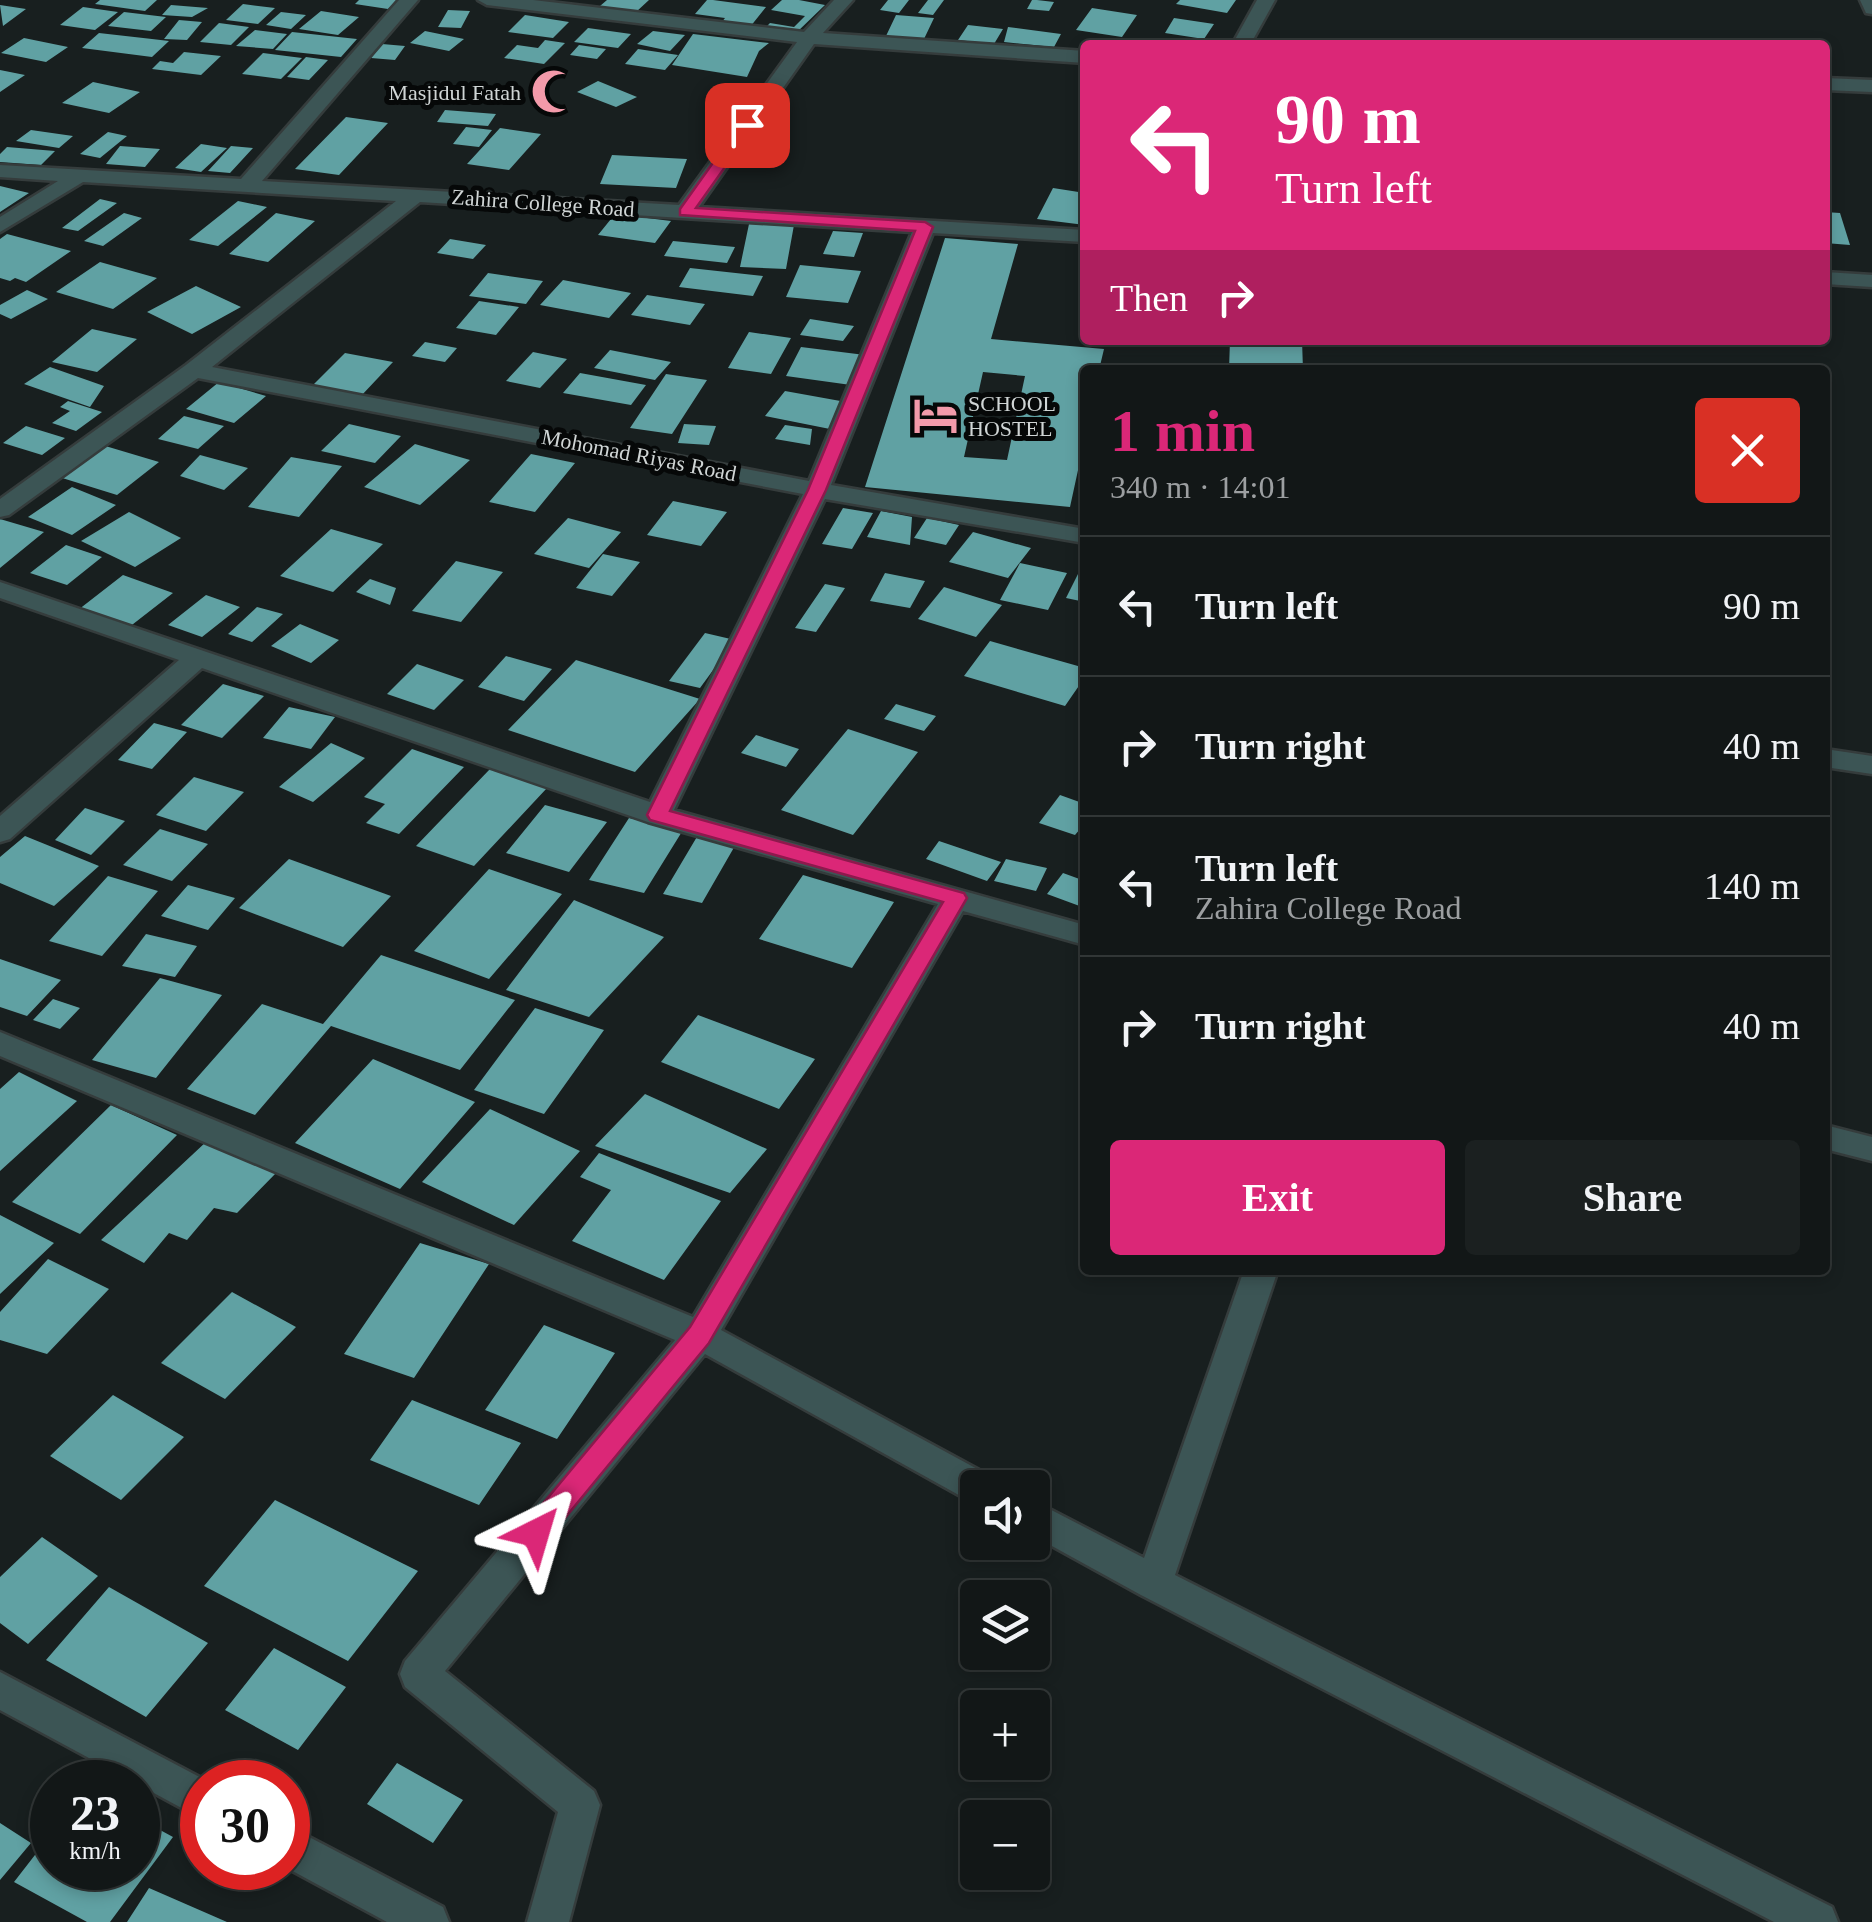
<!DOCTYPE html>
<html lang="en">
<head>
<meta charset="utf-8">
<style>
  :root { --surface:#121717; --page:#1b2020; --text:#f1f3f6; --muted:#9c9fa1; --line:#313636; --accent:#db2777 }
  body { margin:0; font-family:Georgia,serif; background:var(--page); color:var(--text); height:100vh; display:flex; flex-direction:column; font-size:38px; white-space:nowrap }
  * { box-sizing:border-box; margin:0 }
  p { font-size:32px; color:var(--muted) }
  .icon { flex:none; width:55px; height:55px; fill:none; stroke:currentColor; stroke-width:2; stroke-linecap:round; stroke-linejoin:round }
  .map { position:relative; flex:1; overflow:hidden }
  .panel { position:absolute; left:1080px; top:365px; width:750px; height:910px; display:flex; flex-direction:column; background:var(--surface); border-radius:10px; box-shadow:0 5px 15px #0003,0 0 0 2px var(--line) }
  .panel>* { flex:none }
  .hud { position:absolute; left:1080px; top:40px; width:750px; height:305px; border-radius:10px; box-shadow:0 5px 15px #0003,0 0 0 2px var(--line); background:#db2777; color:#fff; overflow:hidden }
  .fabs { position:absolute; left:960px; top:1470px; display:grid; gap:20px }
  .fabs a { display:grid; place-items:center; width:90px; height:90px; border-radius:10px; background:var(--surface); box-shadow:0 5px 15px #0003,0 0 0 2px var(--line); font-size:50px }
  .speed { position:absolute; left:30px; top:1760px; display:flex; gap:20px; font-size:50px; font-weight:700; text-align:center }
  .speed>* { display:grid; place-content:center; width:130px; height:130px; border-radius:50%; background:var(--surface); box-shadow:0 5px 15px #0003,0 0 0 2px var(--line); line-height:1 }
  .speed small { font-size:25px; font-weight:400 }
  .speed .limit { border:15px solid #d22; background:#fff; color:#111 }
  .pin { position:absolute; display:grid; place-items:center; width:85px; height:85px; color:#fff; margin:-42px; border-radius:20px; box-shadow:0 5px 15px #0006 }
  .me { position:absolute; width:110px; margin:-55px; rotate:40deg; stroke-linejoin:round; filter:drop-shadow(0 0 8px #0008) }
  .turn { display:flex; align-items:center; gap:35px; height:210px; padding:0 30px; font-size:45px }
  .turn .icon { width:130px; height:130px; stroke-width:2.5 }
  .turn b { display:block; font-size:70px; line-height:85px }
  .then { display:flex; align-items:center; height:95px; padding:0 30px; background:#0003; gap:20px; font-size:38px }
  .round { display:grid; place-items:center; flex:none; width:105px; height:105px; border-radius:10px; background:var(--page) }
  .head { display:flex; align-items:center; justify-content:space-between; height:170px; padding:0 30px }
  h1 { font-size:60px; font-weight:700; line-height:75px; color:var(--accent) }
  .cta { display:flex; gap:20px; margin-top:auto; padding:20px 30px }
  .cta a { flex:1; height:115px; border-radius:10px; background:var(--accent); color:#fff; font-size:40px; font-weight:700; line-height:115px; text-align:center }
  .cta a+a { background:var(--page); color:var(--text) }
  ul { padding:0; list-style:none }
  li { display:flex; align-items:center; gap:30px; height:140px; padding:0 30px; border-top:2px solid var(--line) }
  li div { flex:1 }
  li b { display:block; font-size:38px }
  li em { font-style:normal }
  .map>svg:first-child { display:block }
  .building { fill:#60a1a3; fill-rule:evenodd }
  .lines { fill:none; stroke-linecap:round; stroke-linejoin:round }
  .street-casing { stroke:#353c3c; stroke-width:5 }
  .street { fill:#3c5555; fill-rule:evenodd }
  .route { fill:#db2777; stroke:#8e194d; stroke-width:2.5 }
  .labels { text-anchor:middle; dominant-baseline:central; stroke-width:10; stroke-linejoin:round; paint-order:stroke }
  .far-poi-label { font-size:22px; fill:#d0d5d5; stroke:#060808; text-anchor:end }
  .far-street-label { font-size:22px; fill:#d0d5d5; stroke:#060808 }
</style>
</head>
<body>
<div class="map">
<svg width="1872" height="1922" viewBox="0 0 1872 1922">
  <rect width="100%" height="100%" fill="#181f1f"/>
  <path class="building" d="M100,0h57l-12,11 -50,-7z
    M359,0h39l-10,9 -33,-5z
    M607,0h42l-13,12 -36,-6z
    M707,0h6l53,7 -16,20 -29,-4 4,-5 -30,-4z
    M782,0h17l26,5 -29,28 -31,-5 5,-5 24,4 11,-11 -34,-6z
    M888,0h21l-10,13 -19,-3z
    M928,0h16l-11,15 -15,-2z
    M1032,0h5l17,2 -5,9 -22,-2z
    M1180,0h56l-9,13 -51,-9z
    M243,4l32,4 -17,16 -32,-4z
    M0,5l26,4 -23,17z
    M171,5l37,3 -16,9 -30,-2z
    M83,7l35,5 -23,18 -35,-5z
    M1092,8l45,7 -15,22 -46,-7z
    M448,10l22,1 -9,17 -23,-1z
    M321,11l38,6 -21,18 -39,-6z
    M124,12l42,5 -15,14 -43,-5z
    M281,12l25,3 -15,14 -25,-4z
    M525,15l44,7 -16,16 -45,-6z
    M896,15l38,3 -10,21 -38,-3z
    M1174,18l40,6 -10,15 -39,-6z
    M179,20l23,2 -15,18 -23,-1z
    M219,23l30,4 -18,18 -31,-3z
    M968,25l35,4 -9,15 -36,-4z
    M1008,27l53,7 -7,13 -50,-5z
    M588,28l43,6 -13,14 -44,-6z
    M255,30l32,4 -14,15 -37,-3z
    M425,31l39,8 -15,12 -39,-8z
    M653,31l32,4 -15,16 -33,-7z
    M292,32l65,7 -16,18 -66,-7z
    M99,33l53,6 17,2 -17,16 -70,-9z
    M693,34l76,9 -10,8 -12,26 -75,-12z
    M24,38l44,9 -22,15 -45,-9z
    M545,40l20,3 -21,21 -40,-6 13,-13 21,3z
    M382,44l23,2 -10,14 -24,-2z
    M579,45l27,4 -9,10 -27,-4z
    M638,49l40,6 -13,15 -40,-6z
    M184,52l37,4 -20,19 -49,-6 8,-8 13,2z
    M263,53l39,5 -21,21 -39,-5z
    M306,57l22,3 -19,20 -22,-3z
    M0,70l25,5 -25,17z
    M598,81l39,16 -21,10 -39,-15z
    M93,82l47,10 -31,21 -47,-10z
    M445,110l51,4 -8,12 -51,-4z
    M346,117l42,6 -49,52 -44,-6z
    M466,127l26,3 -13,17 -26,-3z
    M500,128l41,6 -32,36 -42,-6z
    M31,130l42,6 -14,12 -43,-7z
    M108,132l19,4 -27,22 -20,-4z
    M201,144l26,4 -26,24 -26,-4z
    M120,146l40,3 -15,18 -39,-3z
    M231,146l22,2 -23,25 -22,-2z
    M7,147l48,4 -14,14 -41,-3v-8z
    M612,155l75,4 -11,29 -76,-4z
    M0,186l29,7 -29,19z
    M1053,188l32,5v32l-48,-6z
    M100,199l17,4 -39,28 -16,-3z
    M238,201l29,6 -49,39 -29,-6z
    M1825,212l15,1 10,32 -25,-2z
    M124,213l18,5 -39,28 -19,-5z
    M276,213l39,8 -47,41 -39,-8z
    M615,214l56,7 -16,22 -57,-8z
    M749,224l45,1 -8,44 -46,-2z
    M833,231l30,2 -9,24 -31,-3z
    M7,234l64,17 -45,31 -11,-4 -5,3 -10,-3v-39z
    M945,238l73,6 -27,95 113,10 -5,21h-14v68l-15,69 -205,-20zM983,372l42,4 -18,84 -43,-3z
    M450,239l36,6 -13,14 -36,-6z
    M673,241l62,6 -8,16 -63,-7z
    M100,262l57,16 -44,31 -57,-17z
    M800,265l61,6 -13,32 -62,-6z
    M690,268l73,8 -10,20 -74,-9z
    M488,273l55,8 -17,23 -57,-8z
    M563,280l68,13 -22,25 -69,-13z
    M196,286l45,21 -49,27 -45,-22z
    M27,290l21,9 -37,20 -11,-5v-9z
    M647,295l58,9 -15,21 -59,-10z
    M479,301l40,6 -23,28 -40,-7z
    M810,319l44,7 -11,15 -43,-6z
    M92,329l45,10 -40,33 -45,-10z
    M749,332l42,6 -20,36 -43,-6z
    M1230,340h72l1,30h-74z
    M425,342l32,6 -12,14 -33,-6z
    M801,347l64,8 -14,30 -65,-9z
    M610,350l61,12 -16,18 -61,-12z
    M533,352l34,7 -27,29 -34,-7z
    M345,353l48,9 -32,34 -49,-10z
    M50,367l54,19 -14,21 -66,-23z
    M580,373l66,12 -15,20 -68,-12z
    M666,374l41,6 -35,54 -42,-6z
    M219,382l47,14 -32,27 -48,-14z
    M785,391l61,11 -16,27 -65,-13z
    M68,401l34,11 -26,19 -24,-8 18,-12 -10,-4z
    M184,416l40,10 -26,23 -40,-10z
    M349,424l52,12 -26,27 -54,-12z
    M684,424l32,2 -7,19 -31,-2z
    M785,425l27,4 -2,16 -35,-6z
    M26,426l39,12 -23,17 -39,-12z
    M415,444l55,16 -50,45 -56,-18z
    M102,445l57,17 -42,33 -58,-18z
    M531,454l44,9 -40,49 -46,-10z
    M200,455l48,13 -24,22 -44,-14z
    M291,457l51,9 -43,51 -51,-10z
    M72,487l44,18 -44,30 -44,-18z
    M673,501l54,11 -26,34 -54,-11z
    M843,508l30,5 -21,36 -30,-5z
    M881,511l31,6 -2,28 -43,-8z
    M129,512l52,26 -46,29 -54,-26z
    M568,518l53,14 -32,36 -55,-14z
    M927,518l32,7 -13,20 -32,-7z
    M0,519l44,13 -44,36z
    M331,529l52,15 -50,48 -53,-16z
    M973,532l58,16 -23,30 -59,-16z
    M66,545l36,12 -35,28 -37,-12z
    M603,554l37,8 -28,34 -36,-8z
    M1085,560v42l-19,-4z
    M456,561l47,11 -42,50 -49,-11z
    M1020,563l47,10 -19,37 -48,-10z
    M885,573l40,8 -15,27 -40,-7z
    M123,575l50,18 -45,35 -50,-18z
    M370,579l26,9 -6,17 -34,-13z
    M825,584l20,4 -29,44 -21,-4z
    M944,587l58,18 -26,32 -58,-18z
    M206,595l34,12 -38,30 -34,-12z
    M257,607l26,7 -31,28 -24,-8z
    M300,624l39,16 -28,23 -40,-17z
    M705,633l30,7 -35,48 -31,-7z
    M990,641l95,27v9l-20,29 -101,-30z
    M506,656l46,13 -28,32 -46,-14z
    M576,660l124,39 -65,73 -127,-42z
    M417,664l47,16 -30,30 -47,-16z
    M223,684l41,12 -42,42 -41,-13z
    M896,704l40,12 -12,15 -40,-12z
    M289,707l46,10 -24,32 -48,-11z
    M154,723l33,9 -35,37 -34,-9z
    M848,729l70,23 -65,83 -72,-25z
    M756,735l43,14 -13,18 -45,-14z
    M331,743l34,15 -52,44 -34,-15z
    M412,749l52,18 -65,67 -33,-11 19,-19 -21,-7z
    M490,769l57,19 -73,78 -58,-20z
    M194,777l50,15 -38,39 -50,-16z
    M1060,795l25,9v19l-10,12 -36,-12z
    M545,805l62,17 -38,50 -63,-19z
    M85,808l40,13 -34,34 -36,-15z
    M629,818l54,12 -39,63 -55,-13z
    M160,829l48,15 -36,37 -49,-16z
    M698,835l38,9 -34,59 -39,-9z
    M25,836l74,30 -45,40 -54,-23v-26z
    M939,841l62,21 -14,19 -61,-22z
    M289,859l102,37 -48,51 -104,-39z
    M1006,859l41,9 -11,23 -42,-10z
    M489,869l73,25 -73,85 -75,-28z
    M1063,873l22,8v27l-38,-14z
    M803,875l91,27 -42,66 -93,-29z
    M108,876l50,15 -56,65 -53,-15z
    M188,885l47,13 -27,32 -47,-14z
    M574,900l90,37 -75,80 -83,-27z
    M146,934l51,12 -22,31 -53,-11z
    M381,955l134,45 -55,70 -129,-44 -76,89 -68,-26 75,-85 61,20z
    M0,959l61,21 -34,36 -27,-9z
    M160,978l62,17 -66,83 -64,-18z
    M53,999l27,9 -20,21 -27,-9z
    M535,1008l69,22 -60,84 -70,-24z
    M698,1015l117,44 -36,50 -118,-47z
    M373,1059l102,43 -75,87 -105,-46z
    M19,1072l58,29 -77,70v-82z
    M645,1094l122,55 -37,44 -135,-47z
    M111,1105l66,30 -97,99 -68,-32z
    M490,1109l90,42 -66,74 -92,-43z
    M207,1141l70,31 -40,41 -23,-5 -27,32 -18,-7 -25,30 -43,-23z
    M599,1153l122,48 -57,79 -92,-39 39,-51 -31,-13z
    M0,1215l54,28 -54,51z
    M420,1243l69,21 -75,114 -70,-24z
    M48,1259l61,30 -62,65 -47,-14v-28z
    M232,1292l64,35 -71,72 -64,-36z
    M544,1325l71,28 -58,86 -72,-29z
    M113,1395l71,42 -63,63 -71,-44z
    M412,1400l109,43 -42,62 -109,-45z
    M275,1500l143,71 -70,90 -144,-75z
    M42,1537l56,39 -70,68 -28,-21v-46z
    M109,1587l99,56 -62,74 -100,-57z
    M274,1648l72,39 -48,63 -73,-40z
    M397,1763l66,37 -30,43 -66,-39z
    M138,1818l35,19 -63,85h-23l-73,-40 38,-49v35h86z
    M0,1823l31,20 -31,37z
    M149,1888l78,34h-100z"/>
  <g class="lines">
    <defs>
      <path id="street" d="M399,0h19l-156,181 417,24 118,-163 -310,-37 -9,-5h55l271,32 30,-32h19l-30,33 262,18v12l-271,-19 -115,163 386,23v12l-152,-9 -102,252 254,44v14l-260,-44 -151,311 411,115v20l-122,-34 -242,419 271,147 5,11h-19v15l-12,-4 -261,-145 -260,317 149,120 6,14 -31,117h-42l31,-110 -153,-125 -5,-13 5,-13 270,-321 -675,-284v-24l693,285 245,-413 -290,-82 -446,-154 -192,171 -10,3v-26l179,-156 -179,-62v-16l650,220 153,-308 -605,-116 -189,137 -9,2v-18l186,-134 210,-164 -313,-19 -83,50v-15l58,-36 -58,-4v-12l241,14zM420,202l492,30 -103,249 -597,-114z
        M1257,0h18l-25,45h-18z
        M1860,0h12v14l-6,-1z
        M1825,78l47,2v12l-47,-2z
        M1825,272l47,3v12l-47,-3z
        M1825,749l47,7v18l-47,-7z
        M1825,1125l47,12v24l-47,-12z
        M1244,1270h34l-103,305 657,332 6,15h-64l-633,-327 -109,-60v-35l112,58z
        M0,1672l209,110h-7v37l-202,-109z
        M288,1826l155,81 6,15h-62l-100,-54z"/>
    </defs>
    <use href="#street" class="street-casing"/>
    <use href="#street" class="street"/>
  </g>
  <path class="route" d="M747,121l8,4 -59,83 229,14 8,5 -107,263 -156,321 294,82 3,5 -258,445 -163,198 -10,4 -10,-4 -4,-8 4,-9 164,-197 253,-425 -293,-82 -3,-5 161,-325 107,-259 -235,-16v-6l62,-87z"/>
  <defs>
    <symbol id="mosque-bare" viewBox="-9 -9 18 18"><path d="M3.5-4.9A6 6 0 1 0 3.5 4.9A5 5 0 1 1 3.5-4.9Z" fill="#f39aaa" stroke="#060808" stroke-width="2.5" paint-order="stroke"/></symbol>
    <symbol id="hotel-bare" viewBox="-9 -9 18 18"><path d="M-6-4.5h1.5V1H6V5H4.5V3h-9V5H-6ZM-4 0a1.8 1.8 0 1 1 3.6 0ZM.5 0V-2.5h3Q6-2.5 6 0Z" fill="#f39aaa" stroke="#060808" stroke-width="2.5" paint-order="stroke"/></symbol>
  </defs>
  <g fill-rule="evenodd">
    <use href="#mosque-bare" x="522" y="60" width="63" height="63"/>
    <use href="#hotel-bare" x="904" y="384" width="63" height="63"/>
  </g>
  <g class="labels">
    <g class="far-poi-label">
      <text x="521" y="92">Masjidul Fatah</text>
      <text x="968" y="403" text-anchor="start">SCHOOL<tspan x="968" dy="25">HOSTEL</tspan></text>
    </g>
    <g class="far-street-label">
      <text transform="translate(543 203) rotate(4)">Zahira College Road</text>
      <text transform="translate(639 455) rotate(11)">Mohomad Riyas Road</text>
    </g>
  </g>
</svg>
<div class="fabs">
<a><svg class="icon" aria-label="sound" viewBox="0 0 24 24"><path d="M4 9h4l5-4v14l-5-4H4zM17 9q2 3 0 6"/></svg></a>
<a><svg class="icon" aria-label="layers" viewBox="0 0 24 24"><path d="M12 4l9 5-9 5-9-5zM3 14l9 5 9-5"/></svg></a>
<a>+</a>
<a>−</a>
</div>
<div class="speed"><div>23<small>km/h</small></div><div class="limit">30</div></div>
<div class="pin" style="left:747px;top:125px;background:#d93025"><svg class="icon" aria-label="arrive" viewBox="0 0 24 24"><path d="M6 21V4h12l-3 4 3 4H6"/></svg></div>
<svg class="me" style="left:536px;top:1533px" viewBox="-20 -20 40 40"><path d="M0-17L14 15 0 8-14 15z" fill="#db2777" stroke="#fff" stroke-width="4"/></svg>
<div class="hud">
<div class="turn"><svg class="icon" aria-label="left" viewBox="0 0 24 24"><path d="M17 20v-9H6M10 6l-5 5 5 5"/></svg><div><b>90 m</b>Turn left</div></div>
<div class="then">Then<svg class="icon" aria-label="right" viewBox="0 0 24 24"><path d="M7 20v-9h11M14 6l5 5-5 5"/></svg></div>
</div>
<section class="panel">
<div class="head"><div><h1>1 min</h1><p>340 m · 14:01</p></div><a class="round" style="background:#d93025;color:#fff"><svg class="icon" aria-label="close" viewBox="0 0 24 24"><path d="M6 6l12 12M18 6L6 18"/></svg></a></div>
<ul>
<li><svg class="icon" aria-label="left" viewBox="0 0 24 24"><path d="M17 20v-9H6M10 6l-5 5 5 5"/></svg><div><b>Turn left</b></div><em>90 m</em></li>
<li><svg class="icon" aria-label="right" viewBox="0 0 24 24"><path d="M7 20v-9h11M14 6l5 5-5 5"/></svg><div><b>Turn right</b></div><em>40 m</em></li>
<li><svg class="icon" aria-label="left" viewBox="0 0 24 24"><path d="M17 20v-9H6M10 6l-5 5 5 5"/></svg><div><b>Turn left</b><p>Zahira College Road</p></div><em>140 m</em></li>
<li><svg class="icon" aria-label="right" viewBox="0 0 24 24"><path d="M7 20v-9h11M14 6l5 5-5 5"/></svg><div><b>Turn right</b></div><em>40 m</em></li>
</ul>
<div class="cta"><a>Exit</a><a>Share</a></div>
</section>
</div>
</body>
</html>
